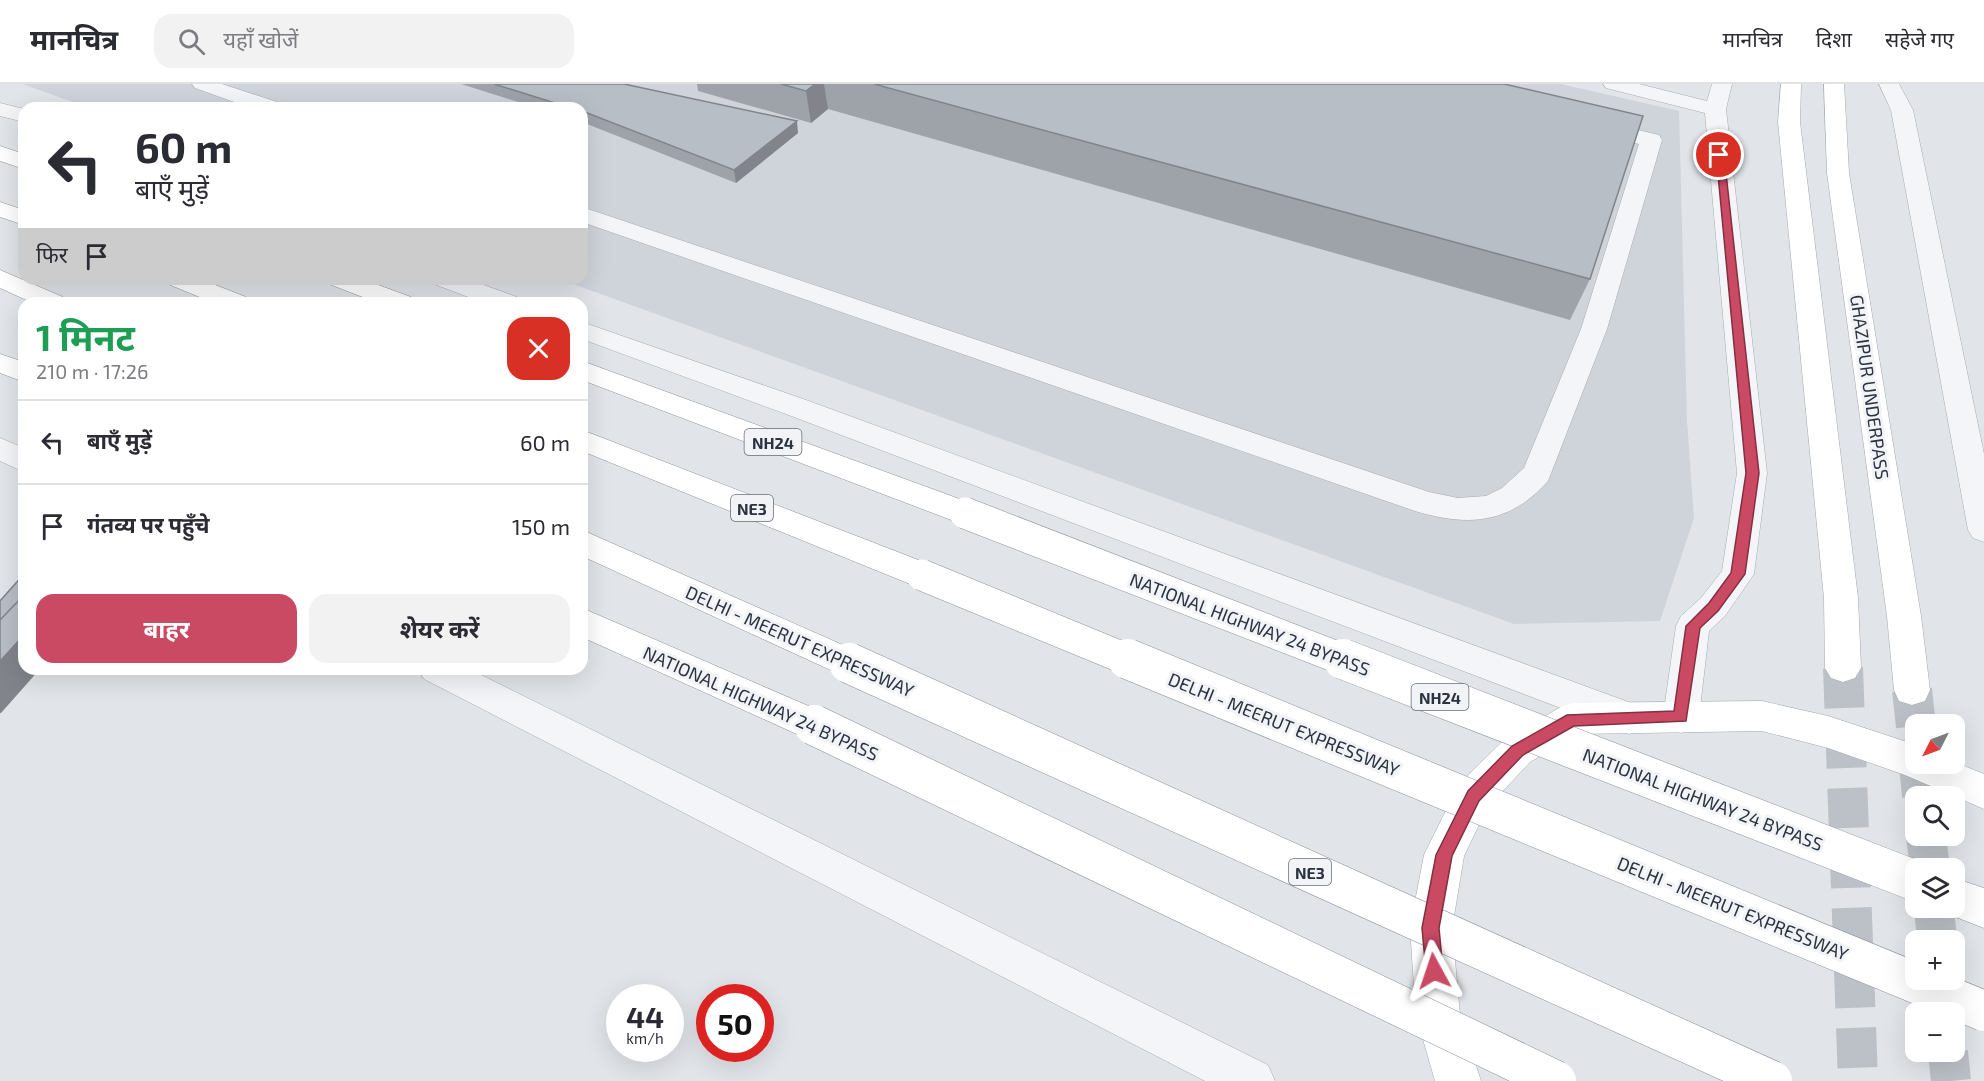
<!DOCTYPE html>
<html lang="hi">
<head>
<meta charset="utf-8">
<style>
  :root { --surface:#fff; --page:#f2f2f3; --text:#2b2b33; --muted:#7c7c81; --line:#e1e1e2; --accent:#ca4a64 }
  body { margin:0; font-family:"Exo 2","Noto Sans Devanagari",sans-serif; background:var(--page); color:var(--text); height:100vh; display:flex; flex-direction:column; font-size:22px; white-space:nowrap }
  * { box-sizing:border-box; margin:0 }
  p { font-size:20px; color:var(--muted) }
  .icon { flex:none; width:33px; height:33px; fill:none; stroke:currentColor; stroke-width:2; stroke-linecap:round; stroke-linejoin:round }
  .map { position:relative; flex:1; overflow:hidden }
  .details { position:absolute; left:18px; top:213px; width:570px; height:378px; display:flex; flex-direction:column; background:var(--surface); border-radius:18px; box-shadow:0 6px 24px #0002 }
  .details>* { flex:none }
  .banner { position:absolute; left:18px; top:18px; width:570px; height:183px; border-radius:18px; box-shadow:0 6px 24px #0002; background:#fff; color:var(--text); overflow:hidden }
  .needle { width:39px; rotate:228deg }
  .buttons { position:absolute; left:1905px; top:630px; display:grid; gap:12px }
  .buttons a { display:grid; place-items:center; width:60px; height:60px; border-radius:12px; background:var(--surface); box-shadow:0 6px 24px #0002; font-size:30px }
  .speed { position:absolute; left:606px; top:900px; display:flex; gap:12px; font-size:30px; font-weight:700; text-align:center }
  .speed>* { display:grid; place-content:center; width:78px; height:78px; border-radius:50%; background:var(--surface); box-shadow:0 6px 24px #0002; line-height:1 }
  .speed small { font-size:15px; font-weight:400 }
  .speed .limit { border:9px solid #d22; background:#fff; color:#111 }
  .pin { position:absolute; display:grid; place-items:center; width:51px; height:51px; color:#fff; margin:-26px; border:3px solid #fff; border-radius:50%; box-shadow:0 2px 6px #0007 }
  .me { position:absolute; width:66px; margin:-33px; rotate:355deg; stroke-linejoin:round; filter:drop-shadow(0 0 4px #0008) }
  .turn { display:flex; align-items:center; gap:21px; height:126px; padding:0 18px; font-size:27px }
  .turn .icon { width:78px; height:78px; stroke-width:2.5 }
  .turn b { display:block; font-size:42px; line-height:51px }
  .then { display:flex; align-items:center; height:57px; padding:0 18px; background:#0003; gap:12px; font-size:22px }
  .round { display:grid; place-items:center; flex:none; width:63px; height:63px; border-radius:18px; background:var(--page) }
  .overview { display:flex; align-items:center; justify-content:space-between; height:102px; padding:0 18px }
  h1 { font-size:36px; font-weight:700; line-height:45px; color:#1e9e55 }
  .button { display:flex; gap:12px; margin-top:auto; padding:12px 18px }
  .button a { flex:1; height:69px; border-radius:18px; background:var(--accent); color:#fff; font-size:24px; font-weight:700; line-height:69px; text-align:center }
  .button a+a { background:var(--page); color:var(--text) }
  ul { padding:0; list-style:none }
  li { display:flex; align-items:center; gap:18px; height:84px; padding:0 18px; border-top:2px solid var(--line) }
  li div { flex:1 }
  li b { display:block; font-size:22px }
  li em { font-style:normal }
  header { display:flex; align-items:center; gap:36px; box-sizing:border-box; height:84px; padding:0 30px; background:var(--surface); border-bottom:2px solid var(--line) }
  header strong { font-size:28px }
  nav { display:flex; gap:33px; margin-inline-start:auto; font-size:21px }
  .search { width:420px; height:54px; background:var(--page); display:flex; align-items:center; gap:15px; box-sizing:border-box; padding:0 21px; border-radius:18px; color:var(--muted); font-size:22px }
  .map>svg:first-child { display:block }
  .built { fill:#cfd4db }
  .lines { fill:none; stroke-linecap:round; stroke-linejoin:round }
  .major-tunnel { stroke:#bcc1c7; stroke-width:40; stroke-dasharray:40 20; stroke-linecap:butt }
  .minor-casing { stroke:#a6acb3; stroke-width:1 }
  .major-casing { stroke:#a1aab5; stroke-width:1 }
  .highway-casing { stroke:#8993a0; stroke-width:1 }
  .minor { fill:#f4f5f8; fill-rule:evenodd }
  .major { fill:#fff; fill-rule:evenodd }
  .highway { fill:#fff; fill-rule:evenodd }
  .highway-bridge-far1-casing { stroke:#8993a0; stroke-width:32; stroke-linecap:butt }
  .highway-bridge-casing { stroke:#8993a0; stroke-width:41; stroke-linecap:butt }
  .highway-bridge-far1 { stroke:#fff; stroke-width:31 }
  .highway-bridge { stroke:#fff; stroke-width:40 }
  .wall { fill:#9ea3aa }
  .shaded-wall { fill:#81858b }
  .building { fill:#b8bec6; stroke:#81858b; stroke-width:1.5 }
  .route { fill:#ca4a64; stroke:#833041; stroke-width:1.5 }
  .labels { text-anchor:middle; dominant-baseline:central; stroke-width:6; stroke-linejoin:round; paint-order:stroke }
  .shield { fill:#f1f3f7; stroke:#666d78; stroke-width:1.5 }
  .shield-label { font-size:16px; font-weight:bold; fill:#2a3341 }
  .street-label { font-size:18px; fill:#2a3341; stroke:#f1f3f7 }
</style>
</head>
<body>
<header>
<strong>मानचित्र</strong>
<div class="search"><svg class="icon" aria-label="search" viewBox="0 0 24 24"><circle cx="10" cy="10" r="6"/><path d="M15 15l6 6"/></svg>यहाँ खोजें</div>
<nav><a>मानचित्र</a><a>दिशा</a><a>सहेजे गए</a></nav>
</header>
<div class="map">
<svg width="1984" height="997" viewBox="0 0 1984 997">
  <rect width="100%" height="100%" fill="#e1e5e9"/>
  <path class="built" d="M23,0h1538l118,27 8,309 7,98 -34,103 -146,3 -955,-345h23v-171h-493z"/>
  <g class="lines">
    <path class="major-tunnel" d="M1843,584l15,413
      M1912,606l4,36
      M1919,680l3,32
      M1926,752l4,32
      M1934,824l3,32
      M1948,968l3,29"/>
    <defs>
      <path id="minor" d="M192,0h30l58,19 3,5h-32l-56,-20z
        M1603,0h36l68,17 5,-17h20l-6,25 41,364 -13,101 -29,42 -16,15 -10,86 -5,11 -13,5 -13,-5 -5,-11 13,-91 5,-10 20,-18 21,-27 15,-98 -32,-360 -99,-25z
        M1879,0h20l14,26 71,344v88l-11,-4 -5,-8 -77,-420z
        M0,19l24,6v13l-24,-6z
        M1592,35l67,16 3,5 -55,189 -59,152c-38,43 -80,46 -133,30l-833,-289v-15l847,285 29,6 28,-2 16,-8 22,-20 57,-139 58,-185 -55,-13 -3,-5 3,-5z
        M430,195h37l50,18 4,6h-37l-50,-19z
        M582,238l224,78 836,307 5,11 -5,11 -13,5 -13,-5 -830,-315 -204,-75z
        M0,354l24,10v24l-24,-11z
        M418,585h51l799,396 7,16h-70l-781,-402z"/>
      <path id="major" d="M1781,0h20l-1,38 58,476 3,70 -6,10 -12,4 -12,-4 -6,-10 -1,-70 -46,-476z
        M1824,0h20l5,89 72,443 9,74 -5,11 -13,4 -13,-4 -5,-11 -7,-74 -60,-443z
        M1762,617l66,15 88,29v19l38,-2 30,12v35l-79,-34 -77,-27 -66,-17 -185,3 -47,28 -43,46 -23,48 -12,72 8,87 21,66h-46l-19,-66 -6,-87 14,-73 35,-71 45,-44 55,-32 13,-5z"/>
      <path id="highway" d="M0,62l24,8v15l-24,-8z
        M0,118l24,8v15l-24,-8z
        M0,186l63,27 4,6h-34l-33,-15z
        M164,195h36l46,18 4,6h-36l-46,-19z
        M325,195h37l49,18 4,6h-37l-49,-19z
        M0,270l24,8v20l-24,-9z
        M582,277l394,144 5,8 -5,8 -11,4 -11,-4 -372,-141z
        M582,346l352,136 4,9 -4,9 -12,4 -12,-4 -328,-133z
        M582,446l279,123 5,10 -5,10 -12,4 -12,-4 -255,-117z
        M582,524l245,106 5,11 -5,11 -13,5 -13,-5 -219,-99z
        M1954,794l30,10v40l-44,-17 -2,-3h16z"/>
    </defs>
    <use href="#minor" class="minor-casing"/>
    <use href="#major" class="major-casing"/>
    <use href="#highway" class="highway-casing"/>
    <use href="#minor" class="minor"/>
    <use href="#major" class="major"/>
    <use href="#highway" class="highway"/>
    <defs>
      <path id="highway-bridge-far1" d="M965,429l382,148
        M922,491l209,86"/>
      <path id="highway-bridge" d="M1128,575l856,352
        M1343,575l573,222
        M849,579l923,418
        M814,641l742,356"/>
    </defs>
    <use href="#highway-bridge-far1" class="highway-bridge-far1-casing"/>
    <use href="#highway-bridge" class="highway-bridge-casing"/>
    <use href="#highway-bridge-far1" class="highway-bridge-far1"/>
    <use href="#highway-bridge" class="highway-bridge"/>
  </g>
  <path class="wall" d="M461,0h163l174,49 -62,50 -154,-61v-14h-45z
    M697,0h807l86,195 -20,41 -742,-211 -17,14 -113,-32z"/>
  <path class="shaded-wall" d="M815,0h9l4,25 -17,14 -5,-32z
    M797,37l1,12 -62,50 -2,-13z
    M24,527v58h16l-39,44h-1v-52z"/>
  <path class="building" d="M494,0h130l173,37 -63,49 -152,-59v-3h-11z
    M781,0h34l-9,7z
    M874,0h630l139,32 -53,163z
    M24,490v21l-24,25v-19z
    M24,511v40l-24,26v-41z"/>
  <path class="route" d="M1716,69l8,2 35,318 -14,101 -27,37 -18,17 -14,93 -112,5 -51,29 -44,46 -27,55 -13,72 4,43 -2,7 -7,2 -6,-2 -2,-7 -4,-43 14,-73 32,-64 44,-45 55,-31 107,-4 12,-85 23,-23 22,-30 15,-100z"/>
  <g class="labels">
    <g class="shield">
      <rect x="744.5" y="345" width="57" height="26" rx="4.5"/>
      <rect x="731" y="411" width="42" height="26" rx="4.5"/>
      <rect x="1411.5" y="600" width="57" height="26" rx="4.5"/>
      <rect x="1289" y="775" width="42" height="26" rx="4.5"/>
    </g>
    <g class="shield-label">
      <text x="773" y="358">NH24</text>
      <text x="752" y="424">NE3</text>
      <text x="1440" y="613">NH24</text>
      <text x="1310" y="788">NE3</text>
    </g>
    <g class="street-label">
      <text transform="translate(1870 303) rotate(82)">GHAZIPUR UNDERPASS</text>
      <text transform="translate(1250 540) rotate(21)">NATIONAL HIGHWAY 24 BYPASS</text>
      <text transform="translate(800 557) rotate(24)">DELHI - MEERUT EXPRESSWAY</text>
      <text transform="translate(761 619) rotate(24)">NATIONAL HIGHWAY 24 BYPASS</text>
      <text transform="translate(1284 640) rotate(22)">DELHI - MEERUT EXPRESSWAY</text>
      <text transform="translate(1703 715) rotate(21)">NATIONAL HIGHWAY 24 BYPASS</text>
      <text transform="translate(1733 824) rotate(22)">DELHI - MEERUT EXPRESSWAY</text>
    </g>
  </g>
</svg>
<div class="buttons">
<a><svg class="needle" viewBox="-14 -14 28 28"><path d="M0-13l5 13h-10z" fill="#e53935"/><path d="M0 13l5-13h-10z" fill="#7c7c81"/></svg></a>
<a><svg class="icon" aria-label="search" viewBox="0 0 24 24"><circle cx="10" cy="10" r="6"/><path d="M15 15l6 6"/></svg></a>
<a><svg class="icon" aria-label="layers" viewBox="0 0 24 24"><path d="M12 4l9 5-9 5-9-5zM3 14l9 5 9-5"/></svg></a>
<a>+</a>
<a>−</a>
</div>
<div class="speed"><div>44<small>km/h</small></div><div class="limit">50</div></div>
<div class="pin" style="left:1719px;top:71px;background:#d93025"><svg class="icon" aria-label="arrive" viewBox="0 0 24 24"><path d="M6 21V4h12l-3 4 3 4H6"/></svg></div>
<svg class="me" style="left:1434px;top:887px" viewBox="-20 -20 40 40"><path d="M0-17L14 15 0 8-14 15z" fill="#ca4a64" stroke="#fff" stroke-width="4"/></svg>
<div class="banner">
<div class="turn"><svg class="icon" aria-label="left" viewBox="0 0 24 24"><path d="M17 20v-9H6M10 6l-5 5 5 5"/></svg><div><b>60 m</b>बाएँ मुड़ें</div></div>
<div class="then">फिर<svg class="icon" aria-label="arrive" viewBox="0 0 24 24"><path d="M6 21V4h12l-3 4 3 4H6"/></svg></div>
</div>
<section class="details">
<div class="overview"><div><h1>1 मिनट</h1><p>210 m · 17:26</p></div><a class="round" style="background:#d93025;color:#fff"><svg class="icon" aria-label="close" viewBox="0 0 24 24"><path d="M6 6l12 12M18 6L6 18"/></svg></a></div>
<ul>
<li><svg class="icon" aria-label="left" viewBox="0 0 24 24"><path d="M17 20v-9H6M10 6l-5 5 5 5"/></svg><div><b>बाएँ मुड़ें</b></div><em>60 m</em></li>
<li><svg class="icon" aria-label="arrive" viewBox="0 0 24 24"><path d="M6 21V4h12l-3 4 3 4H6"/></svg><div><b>गंतव्य पर पहुँचे</b></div><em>150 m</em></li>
</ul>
<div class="button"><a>बाहर</a><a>शेयर करें</a></div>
</section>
</div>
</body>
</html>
